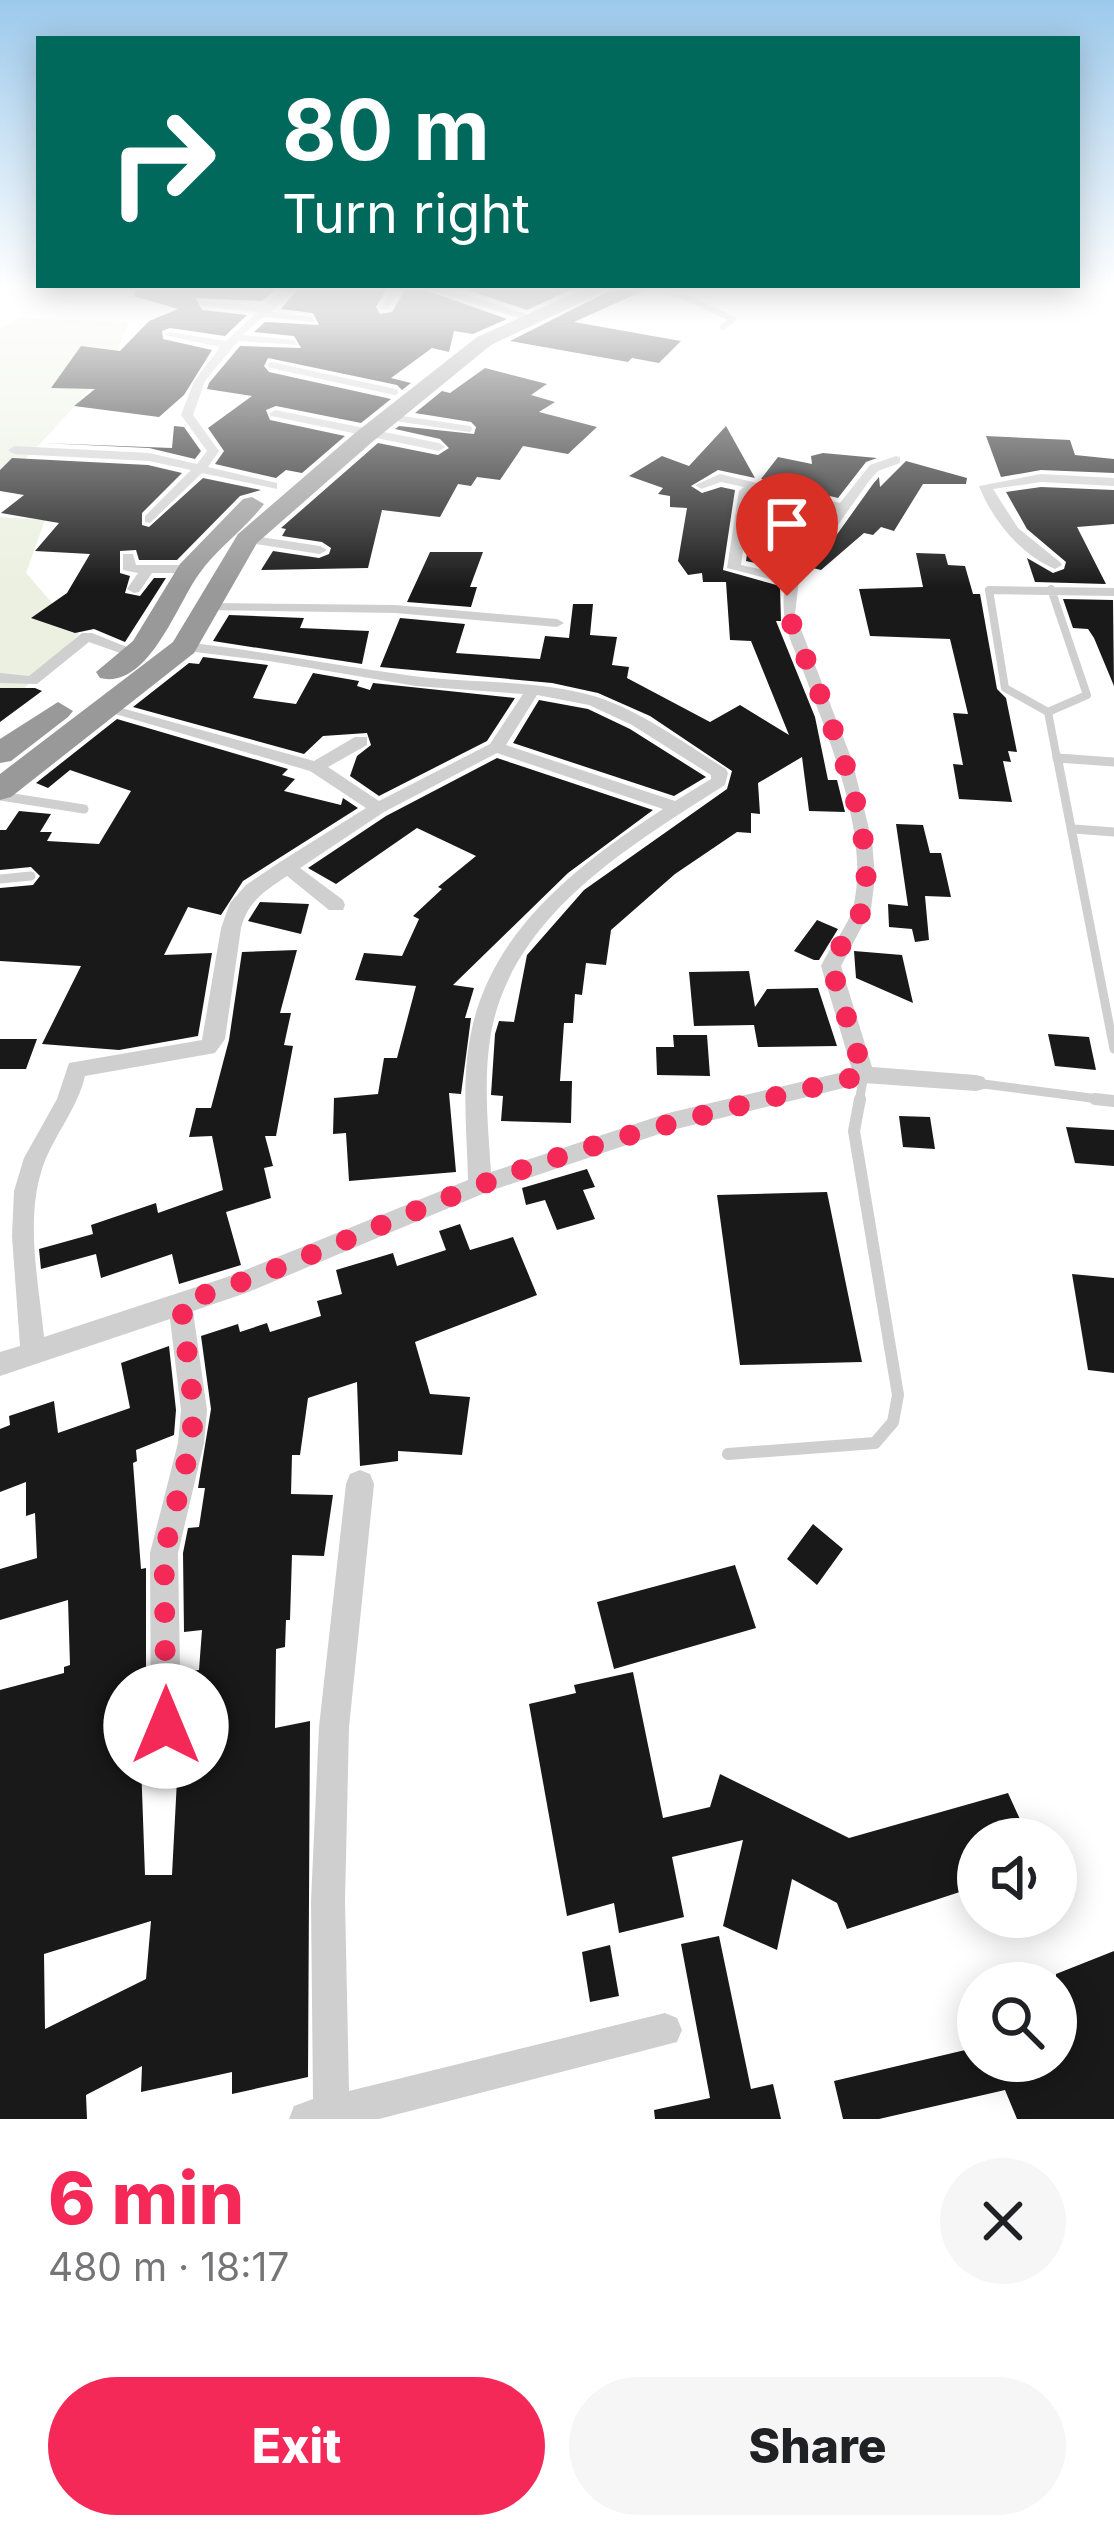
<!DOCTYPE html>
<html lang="en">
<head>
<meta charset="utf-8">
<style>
  :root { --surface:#fff; --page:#f6f6f6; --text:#202124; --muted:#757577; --accent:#f52957 }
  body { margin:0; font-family:Inter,sans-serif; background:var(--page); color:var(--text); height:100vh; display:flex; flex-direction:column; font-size:45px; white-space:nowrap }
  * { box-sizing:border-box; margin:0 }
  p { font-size:39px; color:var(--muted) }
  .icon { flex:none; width:66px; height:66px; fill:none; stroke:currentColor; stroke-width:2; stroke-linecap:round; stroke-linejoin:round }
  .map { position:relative; height:2119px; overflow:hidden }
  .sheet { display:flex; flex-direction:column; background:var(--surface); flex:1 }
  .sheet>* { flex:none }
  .top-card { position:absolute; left:36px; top:36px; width:1044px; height:252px; border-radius:0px; box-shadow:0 6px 30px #0003; background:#00695c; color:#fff; overflow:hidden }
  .buttons { position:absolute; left:957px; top:1818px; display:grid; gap:24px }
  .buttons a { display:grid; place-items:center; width:120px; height:120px; border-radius:50%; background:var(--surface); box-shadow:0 6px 30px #0003; font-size:60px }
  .pin { position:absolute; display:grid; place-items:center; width:102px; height:102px; color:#fff; margin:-123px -51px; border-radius:50% 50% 50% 0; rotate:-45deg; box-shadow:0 0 12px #0007 }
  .pin .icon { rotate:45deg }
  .me { position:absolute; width:132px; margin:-66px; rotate:0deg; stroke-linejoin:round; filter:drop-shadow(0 0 9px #0008) }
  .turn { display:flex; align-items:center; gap:42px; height:252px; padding:0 48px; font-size:54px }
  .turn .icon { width:156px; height:156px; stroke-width:2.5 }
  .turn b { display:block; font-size:84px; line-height:102px }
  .round { display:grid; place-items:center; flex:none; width:126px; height:126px; border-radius:63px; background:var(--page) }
  .headline { display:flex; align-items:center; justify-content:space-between; height:204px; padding:0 48px }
  h1 { font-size:72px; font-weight:800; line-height:90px; color:var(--accent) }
  .primary-button { display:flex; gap:24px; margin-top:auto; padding:24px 48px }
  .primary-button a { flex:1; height:138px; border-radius:72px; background:var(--accent); color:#fff; font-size:48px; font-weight:800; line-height:138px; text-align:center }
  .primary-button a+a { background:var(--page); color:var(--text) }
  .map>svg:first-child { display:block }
  .green { fill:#ebf0e0 }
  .building { fill:#191919; fill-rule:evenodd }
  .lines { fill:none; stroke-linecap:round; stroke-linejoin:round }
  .lane-far3 { stroke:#cfcfcf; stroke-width:6 }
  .lane-far2 { stroke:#cfcfcf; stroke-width:8 }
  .lane-far1 { stroke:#cfcfcf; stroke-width:9 }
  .lane { stroke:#cfcfcf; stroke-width:12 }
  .street { fill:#cfcfcf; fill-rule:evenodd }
  .secondary { fill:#bcbcbc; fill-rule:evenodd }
  .highway { fill:#999; fill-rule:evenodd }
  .route { stroke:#f52957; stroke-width:21; stroke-dasharray:0 37.8 }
</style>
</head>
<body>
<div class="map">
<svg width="1114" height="2119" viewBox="0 0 1114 2119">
  <rect width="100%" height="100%" fill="#fff"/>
  <path class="green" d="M20,318l108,4c-7,45 -95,127 -128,164v-157z
    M0,517l45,3 -19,53 53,61 -79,78z"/>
  <path class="building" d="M134,290h141l-13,11 -66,-3 6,12 45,5 -22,21 -55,-8 -8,3 1,8 49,11 -28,45 -25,22 -85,-11 21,-17 -44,-1 30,-42 39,5 29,-30 29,-12 -44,-13z
    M297,290h89l-10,17 4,7 12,-2 13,-22h20l82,29 -34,15 -19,-3 -5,21 -17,-4 -41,30 20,5 -9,7 -5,-5 -129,-27 -4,8 5,6 122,27 -30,24 -85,-17 -10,4 4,10 75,16 -43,37 -16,-3 -10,8 -61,-14 9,-13 -16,-23 44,-32 -45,-7 2,-6 31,-37 61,2 -7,-12 -40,-4 11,-10 54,3 -6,-12 -32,-4z
    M468,290h102l-43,20z
    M611,290h34l-71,32 107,19 -22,22 -27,-5 -4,4 -118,-21z
    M485,368l62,16 -16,11 24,7 -16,10 58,15 -29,27 -45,-8 -23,34 -23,-3 -6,9 -13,-2 -18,33 -58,-7 -14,58 -107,2 12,-19 46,7 10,-4 2,-6 -9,-6 -40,-6 4,-7 -5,-1 97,-85 60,12 11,-7 -9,-9 -45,-10 4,-3 75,8 2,-7 -5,-5 -56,-9 27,-22 8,2z
    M174,426l10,1 17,24 -6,8 -46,-11 -107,-5 130,5z
    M726,426l29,52 -37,-8 -27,16 11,7 19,-6 14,3 -12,80 57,16 1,35h-5l39,96 13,63h9l8,32 -36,-1 -7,-54 -44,26 2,31 -9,-1v20l-14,-1 -62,42 -64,56 -5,35 -20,-2 -4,32 -7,-1 -2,29h-9l-4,58h12l-1,42 -70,-2 2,-25 -12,-1 4,-61 4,-13 15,1 13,-67 57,-65 143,-101 5,-18 -82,-55 -52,-23 -46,-10 -172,-16 20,-49 65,6 -9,29 84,6 5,-23 24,2 4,-34h20l-3,31 27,2 -5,28 17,2 -2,11 83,44 30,-17 49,30 -38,-94 -21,-1 -4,-58h-23l-1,-9 -14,2 -10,-14 9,-53 -17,-1v-11l-12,-2 5,-6 -34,-12 33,-20 27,10z
    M986,436l84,4 5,15 39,4v14l-73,-3 -40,7z
    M823,453l54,5 -11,4 -28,36 -77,-19 17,-22 34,7 -1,-8z
    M12,458l136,7 34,8 -40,40v12l7,2 54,-49 58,12 -21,6 -63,64h-38l-3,-10 -16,1v22l10,3 -5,17 15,3 14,-18h12l-41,64 -31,-13 -19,4 -44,-15 36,-25 23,-39 -55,-3 24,-28 -58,-10 23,-18 -24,-4v-21z
    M906,461l61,17 -1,6h-43l-29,47 -13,-4 -8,8 -9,-2 -43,37 -8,-2 60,-84 6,-7 1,10z
    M1041,487l73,3v34l-37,3 29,57 -71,-2 -8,-24 26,15 11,-4 2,-7 -39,-33 -21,-37z
    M763,496l65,17 -42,57 -40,-9 9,-64z
    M430,552h53l-13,35h7l-6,20 -64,-5z
    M916,553l29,1 3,11 17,1 8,28h7l17,95 9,9 11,54 -9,-1 3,11 -8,-1 9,41 -53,-3 -6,-35 10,1 -10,-52 15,1 -18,-75 -80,-3 -11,-47 64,-2z
    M1063,599l50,1 1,86 -20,-48 -6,-9 -15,-1z
    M229,615l75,3 -4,10 69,3 -7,33 -149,-23z
    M203,657l65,8 -15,33 43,6 17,-31 46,8 -2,5 13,4 3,-7 142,15 -28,43 -108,55 -29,-20 7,-20 14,-11 -4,-12 -44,3 -19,18 -171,-47 56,-44 10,1z
    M0,688h35l7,3 -42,31z
    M539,700l49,9 42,20 76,48 -32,19 -161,-53z
    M117,719l171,50 -6,6 13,4 -11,12 57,14 2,-7 15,10 -115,73 -22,34 -33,-8 -24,48 48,-2 -14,83 -79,14 -77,-6 39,-78 -81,-5v-73l33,-3 7,-9 -9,-9 -31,3v-40h6l13,-19 32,3 -11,18h12l-5,9 52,3 32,-53 -61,-21 -22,18 -12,-5z
    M497,758l156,52 -85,63 -115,112 21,3 -9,30h6l-10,76 -12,-1 7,79 -107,9 -3,-48 -13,1 1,-36 44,-4 6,-36h13l19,-72 -61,-6 9,-27 38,3 17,-37 -6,-3 29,-27 -4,-2 38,-31 -59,-28 -81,56 -28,-16 78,-52z
    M896,824l27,1 7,28h11l10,44 -26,-1 4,44 -14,2 -3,-13 -23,-2 -1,-23 20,2z
    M260,902l49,2 -8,30 -53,-13z
    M817,920l21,9 -19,31h-5l-20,-9z
    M297,950l-17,63h11l-7,32 9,1 -17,90h-11l8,30 -9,2 7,30 -45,14 15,53 -62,19 -7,-30 -71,24 -5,-24 -55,15 -2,-20 54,-15 -2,-9 65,-22 2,10 65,-23 -11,-54 -23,1 7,-29h15l18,-68 13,-88z
    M854,951l48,4 11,48 -57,-25z
    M749,971l6,36 12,-18 51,-1 19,58 -79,1 -4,-22 -60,1 -5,-54z
    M1048,1034l41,3 7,33 -41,-4z
    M673,1035h34l3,41 -53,-1 -1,-28h18z
    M0,1039h37l-11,30h-26z
    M899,1116l31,1 5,32 -32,-2z
    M1066,1127l48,3v36l-39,-3z
    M587,1169l8,18 -12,3 12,29 -38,11 -12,-30 -19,5 -4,-17z
    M827,1192l35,170 -122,3 -23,-170z
    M460,1224l10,26 43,-13 24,58 -122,47 15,52 40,3 -8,58 -64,-4v10l-38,5 -3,-84 -49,16 -8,57h-8l-1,39 42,1 -9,61 -32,-1 -2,65h-4l-1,27 -9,2 -1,79 35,-7 -2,356 -76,17v-22l-91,20 1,-26 -56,29 1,24h-87v-429l64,-17v-6l6,-2 -2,-65 -68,20v-51l37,-11 -2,-45 -9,3v-34l-26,10v-63l10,-4 -1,-9 45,-15 4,32 72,-25 -9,-45 48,-17 7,64 -2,25 -38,15 1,11 -4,2 8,106 5,-1v136l-7,2 6,169h27l7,-133 6,-15v-55l14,-2 3,-40 -18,2 -1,-79 5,-25 11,-1 6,-39h-7l13,-79 -10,-73 37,-12 2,8 27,-9 3,9 51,-16 -4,-15 25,-7 -6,-24 57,-17 4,13 49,-16 -7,-19zM151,1921l-5,58 -101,50 -1,-75z
    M1072,1274l42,4v95l-26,-3z
    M813,1524l30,25 -26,36 -30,-26z
    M735,1565l21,63 -142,41 -17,-67z
    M633,1672l30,146 47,-11 10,-33 129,64 159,-45 21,46h-51v47l-131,43 -10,-26 -45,-24 -15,71 -54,-24 20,-86 -71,17 12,60 -65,16 -5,-30 -47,13 -38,-212 47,-11 -2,-8z
    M719,1936l32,153 22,-5 8,35h-126l-1,-9 56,-12 -29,-154z
    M610,1945l9,51 -29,6 -8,-50z
    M1114,1951v168h-97l-12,-29 -126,29h-36l-9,-38 144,-34v14h78v-87z"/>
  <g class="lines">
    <path class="lane-far3" d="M670,290l63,29 -10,8
      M271,365l124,27
      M389,417l80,12"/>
    <path class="lane-far2" d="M1051,589l36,106 -39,17 9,47
      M1048,712l-43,-24 -16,-98 125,2
      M1057,758l19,1"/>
    <path class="lane-far1" d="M1057,756l57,293
      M1057,758l57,4
      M0,796l84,13
      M1074,829l40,3
      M0,879l31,-3
      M976,1083l138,18
      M859,1102l5,-27"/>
    <path class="lane" d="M1095,1099l19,2
      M728,1454l147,-11 18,-21 5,-27 -44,-264 6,-32"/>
    <path class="street" d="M282,290h11l-22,22 41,5 4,5 -53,-5 -20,18 51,5 4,5 -60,-4 -33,40 -12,34 26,36 -11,16 69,16v6l-75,-16 -52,50 -5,-1v-6l46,-46 -42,-9 -135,-7 -6,-4 6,-4 135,7 48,11 10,-13 -26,-36 13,-34 26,-34 -56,-12 5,-3 57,9 31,-29 -54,-6 -4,-5 64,5z
      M391,290h10l-13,19h-8z
      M275,410l164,33 6,4 -6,4 -168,-35 -2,-2z
      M896,456l4,1v6l-22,8 -9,10 -70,99 -4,34 57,146 20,81 3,36 -4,32 -30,57 31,101 104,8 8,2 3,6 -3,6 -8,2 -112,-8 -196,48 -181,61 -241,101 -53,18 14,99 -3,33 -26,110 3,174 -4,11 -11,4 -11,-4 -4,-11 -1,-174 28,-110 3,-33 -11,-91 -170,57v-24l20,-6 -8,-110 2,-45 10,-33 33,-59 12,-36 133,-23 19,-112 9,-25 16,-18 34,-23 86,-54 -56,-37 -215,-63 8,-5 211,58 41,-24h12v8l-39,22 51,34 111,-57 33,-50 -107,-8 -147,-25 -90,-11v-6l5,-2c77,9 152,23 229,34 61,8 125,3 184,21 46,15 88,47 129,72l2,4 -3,12c-94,60 -212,129 -234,248 -8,46 -3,93 0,139l177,-59 184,-43 -31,-104c9,-20 26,-37 32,-58 17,-69 -21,-162 -46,-227 -15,-40 -28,-55 -22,-98l-58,-15 12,-77 5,-4 -23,-5 -20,7 -6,-4 25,-11 120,29 30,-38zM763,491l72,19 -47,65 -47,-10 10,-72zM537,695l52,10 43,20 79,50v4l-36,22 -169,-56zM497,753l166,56c-83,54 -172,121 -192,224 -10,48 -4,98 -3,147l-235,95 -189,62c-5,-53 -19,-115 -2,-168 11,-33 35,-59 43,-93l130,-23 10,-14 16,-111c7,-27 24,-37 46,-52l42,34h14l2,-5 -2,-5 -43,-32 84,-56z
      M1041,474l73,4v8l-73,-4 -48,7 25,39 42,34 2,3 -7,4c-35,-15 -62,-48 -76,-83z
      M247,535l73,11 7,4 -7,4 -78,-12 -2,-3z
      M123,554h10l3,11h53l7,4 -7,4h-37l-13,19 -5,1 -7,-4 11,-16 -15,-3z
      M206,603l189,2 162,14 7,4 -7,4 -162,-14 -194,-3 -2,-3z
      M82,633h10l50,20 -8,5 -45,-16 -52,42 -37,-1v-10l29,3z
      M360,1470l10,4 4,10 -25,243 -4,174 4,190 316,-78 12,5 5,12 -5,12 -298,77h-90l5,-13 19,-7 -2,-198 8,-174 27,-243 4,-10z"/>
    <path class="secondary" d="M429,290h23l74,24 -7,4z"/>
    <path class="highway" d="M582,290h25l-116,55 -120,98 -114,100 -63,110 -183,144 -11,3v-26l173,-132 65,-108 117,-101 122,-96z
      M252,497l12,7c-19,25 -47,44 -65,70 -22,30 -51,116 -99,104l-4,-6 37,-31 47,-77 63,-65z
      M58,702l15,9 -5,6 -57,44 -11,2v-24z"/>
  </g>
  <linearGradient id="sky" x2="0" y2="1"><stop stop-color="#9cc9eb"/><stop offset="0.49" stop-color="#fff"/><stop offset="1" stop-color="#fff" stop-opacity="0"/></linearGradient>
  <rect width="1114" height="587" fill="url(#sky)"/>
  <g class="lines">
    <path class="route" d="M166,1726l-2,-173 27,-110 3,-33 -13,-108c102,-31 197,-78 297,-116 125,-49 256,-79 386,-111l-33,-109c7,-21 25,-37 31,-57 21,-78 -45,-219 -74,-295l-1,-18"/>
  </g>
</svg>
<div class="buttons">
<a><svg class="icon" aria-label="sound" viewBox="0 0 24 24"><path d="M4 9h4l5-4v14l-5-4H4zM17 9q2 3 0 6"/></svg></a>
<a><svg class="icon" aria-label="search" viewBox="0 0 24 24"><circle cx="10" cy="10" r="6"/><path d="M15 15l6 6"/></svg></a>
</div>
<div class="pin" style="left:787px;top:596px;background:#d93025"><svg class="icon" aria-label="arrive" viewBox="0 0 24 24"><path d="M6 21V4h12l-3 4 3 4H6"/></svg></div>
<svg class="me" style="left:166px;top:1726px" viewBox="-20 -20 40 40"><circle r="19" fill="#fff"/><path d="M0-13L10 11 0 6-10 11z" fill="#f52957"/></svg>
<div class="top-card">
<div class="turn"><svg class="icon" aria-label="right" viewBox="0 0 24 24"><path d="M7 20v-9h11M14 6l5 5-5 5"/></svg><div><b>80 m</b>Turn right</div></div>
</div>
</div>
<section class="sheet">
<div class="headline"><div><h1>6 min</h1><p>480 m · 18:17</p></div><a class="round"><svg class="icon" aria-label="close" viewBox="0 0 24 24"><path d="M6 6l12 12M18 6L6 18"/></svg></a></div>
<div class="primary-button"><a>Exit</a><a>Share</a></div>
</section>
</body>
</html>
